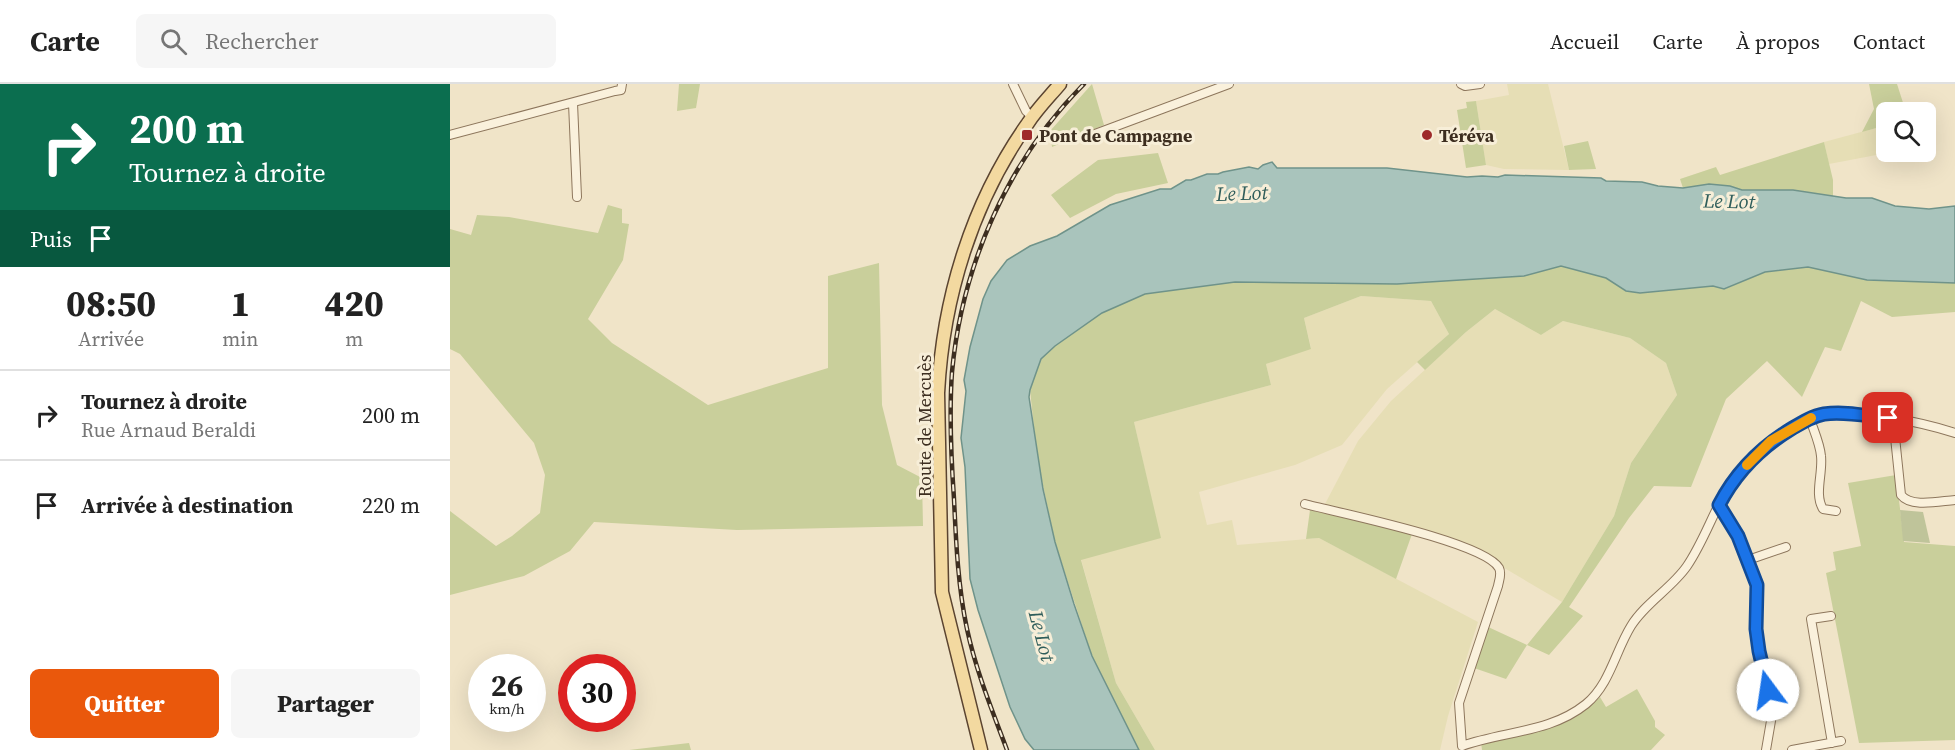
<!DOCTYPE html>
<html lang="fr">
<head>
<meta charset="utf-8">
<style>
  :root { --surface:#fff; --page:#f6f6f6; --text:#222; --muted:#767676; --line:#e0e0e0; --accent:#ea580c }
  body { margin:0; font-family:"Source Serif 4",serif; background:var(--page); color:var(--text); height:100vh; display:flex; flex-direction:column; font-size:22px; white-space:nowrap }
  * { box-sizing:border-box; margin:0 }
  p { font-size:20px; color:var(--muted) }
  .icon { flex:none; width:33px; height:33px; fill:none; stroke:currentColor; stroke-width:2; stroke-linecap:round; stroke-linejoin:round }
  .map { position:relative; flex:1; overflow:hidden }
  .drawer { display:flex; flex-direction:column; background:var(--surface); width:450px }
  .drawer>* { flex:none }
  .banner { background:#0b6e4f; color:#fff; overflow:hidden }
  .buttons { position:absolute; left:1426px; top:18px; display:grid; gap:12px }
  .buttons a { display:grid; place-items:center; width:60px; height:60px; border-radius:9px; background:var(--surface); box-shadow:0 6px 24px #0002; font-size:30px }
  .speed { position:absolute; left:18px; top:570px; display:flex; gap:12px; font-size:30px; font-weight:700; text-align:center }
  .speed>* { display:grid; place-content:center; width:78px; height:78px; border-radius:50%; background:var(--surface); box-shadow:0 6px 24px #0002; line-height:1 }
  .speed small { font-size:15px; font-weight:400 }
  .speed .limit { border:9px solid #d22; background:#fff; color:#111 }
  .pin { position:absolute; display:grid; place-items:center; width:51px; height:51px; color:#fff; margin:-26px; border-radius:12px; box-shadow:0 3px 9px #0006 }
  .me { position:absolute; width:66px; margin:-33px; rotate:346deg; stroke-linejoin:round; filter:drop-shadow(0 0 4px #0008) }
  .turn { display:flex; align-items:center; gap:21px; height:126px; padding:0 30px; font-size:27px }
  .turn .icon { width:78px; height:78px; stroke-width:2.5 }
  .turn b { display:block; font-size:42px; line-height:51px }
  .then { display:flex; align-items:center; height:57px; padding:0 30px; background:#0003; gap:12px; font-size:22px }
  .eta { display:flex; justify-content:space-evenly; align-items:center; height:102px; text-align:center }
  .eta b { font-size:36px; font-weight:800; line-height:42px }
  .button { display:flex; gap:12px; margin-top:auto; padding:12px 30px }
  .button a { flex:1; height:69px; border-radius:9px; background:var(--accent); color:#fff; font-size:24px; font-weight:800; line-height:69px; text-align:center }
  .button a+a { background:var(--page); color:var(--text) }
  ul { padding:0; list-style:none }
  li { display:flex; align-items:center; gap:18px; height:90px; padding:0 30px; border-top:2px solid var(--line) }
  li div { flex:1 }
  li b { display:block; font-size:22px }
  li em { font-style:normal }
  header { display:flex; align-items:center; gap:36px; box-sizing:border-box; height:84px; padding:0 30px; background:var(--surface); border-bottom:2px solid var(--line) }
  header strong { font-size:28px }
  nav { display:flex; gap:33px; margin-inline-start:auto; font-size:21px }
  .search { width:420px; height:54px; background:var(--page); display:flex; align-items:center; gap:15px; box-sizing:border-box; padding:0 21px; border-radius:9px; color:var(--muted); font-size:22px }
  main { display:flex; flex:1; min-height:0 }
  .map>svg:first-child { display:block }
  .farmland { fill:#e6deb5 }
  .green { fill:#c9cf9b }
  .cemetery { fill:#bfc49a }
  .water { fill:#a9c4bc; stroke:#6f938a; stroke-width:1.5 }
  .lines { fill:none; stroke-linecap:round; stroke-linejoin:round }
  .minor-casing { stroke:#8d765c; stroke-width:10 }
  .primary-casing { stroke:#5b4430; stroke-width:15 }
  .minor { stroke:#faf1dc; stroke-width:8 }
  .primary { stroke:#f3d9a0; stroke-width:12 }
  .rail-casing { stroke:#3d2e20; stroke-width:4.5 }
  .rail { stroke:#f7eed8; stroke-width:2; stroke-dasharray:7; stroke-linecap:butt }
  .route-casing { stroke:#114b97; stroke-width:15 }
  .route { stroke:#1a73e8; stroke-width:10 }
  .slow { stroke:#f59e0b; stroke-width:10 }
  .poi-dot { fill:#9e2a2b; stroke:#f7eed8; stroke-width:2 }
  .labels { text-anchor:middle; dominant-baseline:central; stroke-width:6; stroke-linejoin:round; paint-order:stroke }
  .poi-label { font-size:18px; font-weight:bold; fill:#3d2e20; stroke:#f7eed8; text-anchor:start }
  .street-label { font-size:18px; fill:#3d2e20; stroke:#f7eed8 }
  .water-label { font-size:20px; font-style:italic; fill:#2f5d5a; stroke:#f7eed8 }
</style>
</head>
<body>
<header>
<strong>Carte</strong>
<div class="search"><svg class="icon" aria-label="search" viewBox="0 0 24 24"><circle cx="10" cy="10" r="6"/><path d="M15 15l6 6"/></svg>Rechercher</div>
<nav><a>Accueil</a><a>Carte</a><a>À propos</a><a>Contact</a></nav>
</header>
<main>
<section class="drawer">
<div class="banner">
<div class="turn"><svg class="icon" aria-label="right" viewBox="0 0 24 24"><path d="M7 20v-9h11M14 6l5 5-5 5"/></svg><div><b>200 m</b>Tournez à droite</div></div>
<div class="then">Puis<svg class="icon" aria-label="arrive" viewBox="0 0 24 24"><path d="M6 21V4h12l-3 4 3 4H6"/></svg></div>
</div>
<div class="eta">
<div><b>08:50</b><p>Arrivée</p></div>
<div><b>1</b><p>min</p></div>
<div><b>420</b><p>m</p></div>
</div>
<ul>
<li><svg class="icon" aria-label="right" viewBox="0 0 24 24"><path d="M7 20v-9h11M14 6l5 5-5 5"/></svg><div><b>Tournez à droite</b><p>Rue Arnaud Beraldi</p></div><em>200 m</em></li>
<li><svg class="icon" aria-label="arrive" viewBox="0 0 24 24"><path d="M6 21V4h12l-3 4 3 4H6"/></svg><div><b>Arrivée à destination</b></div><em>220 m</em></li>
</ul>
<div class="button"><a>Quitter</a><a>Partager</a></div>
</section>
<div class="map">
<svg width="1505" height="666" viewBox="0 0 1505 666">
  <rect width="100%" height="100%" fill="#f0e4c8"/>
  <path class="farmland" d="M1057,0h41l21,86 -65,-1 -18,-4 -10,-64 33,-6z
    M1437,41v27h5l-63,12 -5,-22z
    M911,212l70,5 18,33 -62,55 -45,56 -47,20 -96,27 8,33 25,-5 5,25 82,-7 159,84 -30,94 -8,34h-285l-39,-67 -35,-124 79,-22 -26,-115 137,-37 -5,-21 45,-16 -7,-30z
    M1045,225l46,26 22,-14 67,17 36,25 11,32 -46,68 -17,53 -52,86 -102,-60 -135,-38 33,-63 33,-40 75,-69z"/>
  <path class="green" d="M229,0h21l-4,24 -19,3z
    M642,0l12,41 -52,22 -2,-16z
    M1419,0h28l9,28h-19v13l-25,7 12,-23z
    M1026,17l10,64 -20,3 -9,-58 10,-2 -1,-6z
    M1138,57l8,28 -27,1 -5,-24z
    M1374,58l9,38v16l-40,-6h-51l-12,-4 -21,-2 -26,4 -3,-9 36,-12 4,8z
    M708,69l10,30 -52,11 -46,24 -19,-23 47,-35z
    M158,121l14,4v14l7,1 -6,36 -35,59 24,24 96,62 120,-37v-92l51,-13 3,142 15,60 25,13 1,48 -186,4 -143,-8 -24,29 -46,25 -74,19v-84l46,35 16,-10 28,-23 5,-38 -11,-32 -74,-89 -10,-5v-120l21,6 6,-20 32,2 89,16z
    M1111,182l45,12 20,13 14,2 73,-7 12,3 40,-17 43,-5 59,13 88,3v29l-63,5 -31,-16 -20,50 -16,-4 -23,50 -35,-36 -41,38 -35,88 -37,-1 -25,32 -60,89 14,9 -34,39 -22,-10 -21,34 -32,-11 12,-42 41,19 35,-43 52,-86 17,-53 46,-68 -11,-32 -36,-25 -67,-17 -22,14 -46,-26 -29,23 -41,38 -8,-8 32,-28 -18,-33 -70,-5 -57,22 7,31 -45,15 5,21 -137,37 27,116 -80,22 35,123 39,67h-16l-47,-94 -37,-114 -18,-85 -7,-67 11,-31 14,-13 47,-33 42,-19 91,-12 162,2z
    M1446,391l8,67 51,4v194l-96,3 -33,-170 10,-3 -3,-18 28,-6 -13,-63z
    M860,426l102,24 -16,45 -77,-41 -13,1z
    M1187,605l18,32v6l10,8 -14,15h-169l-1,-8c44,-7 87,-12 119,-45l6,10z
    M239,659l2,7h-62z"/>
  <path class="cemetery" d="M1450,426l23,2 7,31 -27,-2z"/>
  <path class="water" d="M822,78l5,6h110l80,9 15,-1 16,1 7,-2 96,3 5,3 36,1 16,4 25,2 26,-4 21,2 12,4h51l53,8h26l23,8 34,3 26,-3v77l-88,-3 -59,-13 -43,5 -41,17 -11,-3 -73,7 -14,-2 -20,-13 -45,-12 -37,10 -127,8 -162,-2 -90,12 -43,19 -47,33 -14,13 -11,31 -1,7 14,92 12,53 19,62 18,52 47,94h-105l-9,-11 -15,-32 -32,-97 -8,-31 -5,-112 -4,-29 5,-47 -2,-11 6,-33 13,-48 8,-18 16,-21 23,-14 27,-10 53,-31 50,-16h11l15,-9h5l16,-6h11l5,-2 26,-5 9,2 5,-4z"/>
  <g class="lines">
    <defs>
      <path id="minor" d="M563,0l13,27 6,6
        M1011,0l4,2 15,-2
        M123,19l4,94
        M645,50l134,-50
        M0,51l165,-44 6,-1 1,-6
        M1443,334l8,77c10,13 39,6 54,5
        M1360,335c4,12 10,25 11,37 2,18 -7,38 2,53l13,2
        M855,420c34,9 179,38 194,64 3,6 0,12 -1,18l-39,117 3,43
        M1269,421l19,31 19,49 -1,44 16,86 -6,35
        M1298,476l38,-13
        M1381,532l-20,3 21,124
        M1012,662c42,-15 88,-13 124,-42 24,-20 29,-52 45,-78 14,-23 41,-38 56,-60 17,-25 26,-54 42,-80 18,-29 58,-63 92,-71 29,-8 104,8 134,18
        M1342,666l49,-9"/>
      <path id="primary" d="M531,666l-39,-158 -4,-199c5,-95 34,-191 90,-270 9,-14 21,-26 32,-39"/>
    </defs>
    <use href="#minor" class="minor-casing"/>
    <use href="#primary" class="primary-casing"/>
    <use href="#minor" class="minor"/>
    <use href="#primary" class="primary"/>
    <defs>
      <path id="rail" d="M557,666c-15,-40 -31,-79 -40,-121 -9,-42 -11,-87 -13,-130 -3,-43 -5,-85 -2,-127 10,-107 56,-212 132,-288"/>
    </defs>
    <use href="#rail" class="rail-casing"/>
    <use href="#rail" class="rail"/>
  </g>
  <g class="lines">
    <defs>
      <path id="route" d="M1318,606l-9,-39 -3,-22 1,-44 -19,-49 -19,-31c17,-33 41,-57 72,-76 10,-6 21,-13 33,-15 21,-3 43,2 64,4"/>
    </defs>
    <use href="#route" class="route-casing"/>
    <use href="#route" class="route"/>
    <path class="slow" d="M1297,381l24,-24 40,-23"/>
  </g>
  <g class="poi-dot">
    <rect x="571" y="45" width="12" height="12" rx="3"/>
    <circle cx="977" cy="51" r="6"/>
  </g>
  <g class="labels">
    <g class="poi-label">
      <text x="589" y="51">Pont de Campagne</text>
      <text x="989" y="51">Téréva</text>
    </g>
    <g class="street-label">
      <text transform="translate(474 342) rotate(-90)">Route de Mercuès</text>
    </g>
    <g class="water-label">
      <text transform="translate(792 109) rotate(-2)">Le Lot</text>
      <text transform="translate(1279 117) rotate(1)">Le Lot</text>
      <text transform="translate(592 552) rotate(75)">Le Lot</text>
    </g>
  </g>
</svg>
<div class="buttons">
<a><svg class="icon" aria-label="search" viewBox="0 0 24 24"><circle cx="10" cy="10" r="6"/><path d="M15 15l6 6"/></svg></a>
</div>
<div class="speed"><div>26<small>km/h</small></div><div class="limit">30</div></div>
<div class="pin" style="left:1438px;top:334px;background:#d93025"><svg class="icon" aria-label="arrive" viewBox="0 0 24 24"><path d="M6 21V4h12l-3 4 3 4H6"/></svg></div>
<svg class="me" style="left:1318px;top:606px" viewBox="-20 -20 40 40"><circle r="19" fill="#fff"/><path d="M0-13L10 11 0 6-10 11z" fill="#1a73e8"/></svg>
</div>
</main>
</body>
</html>
